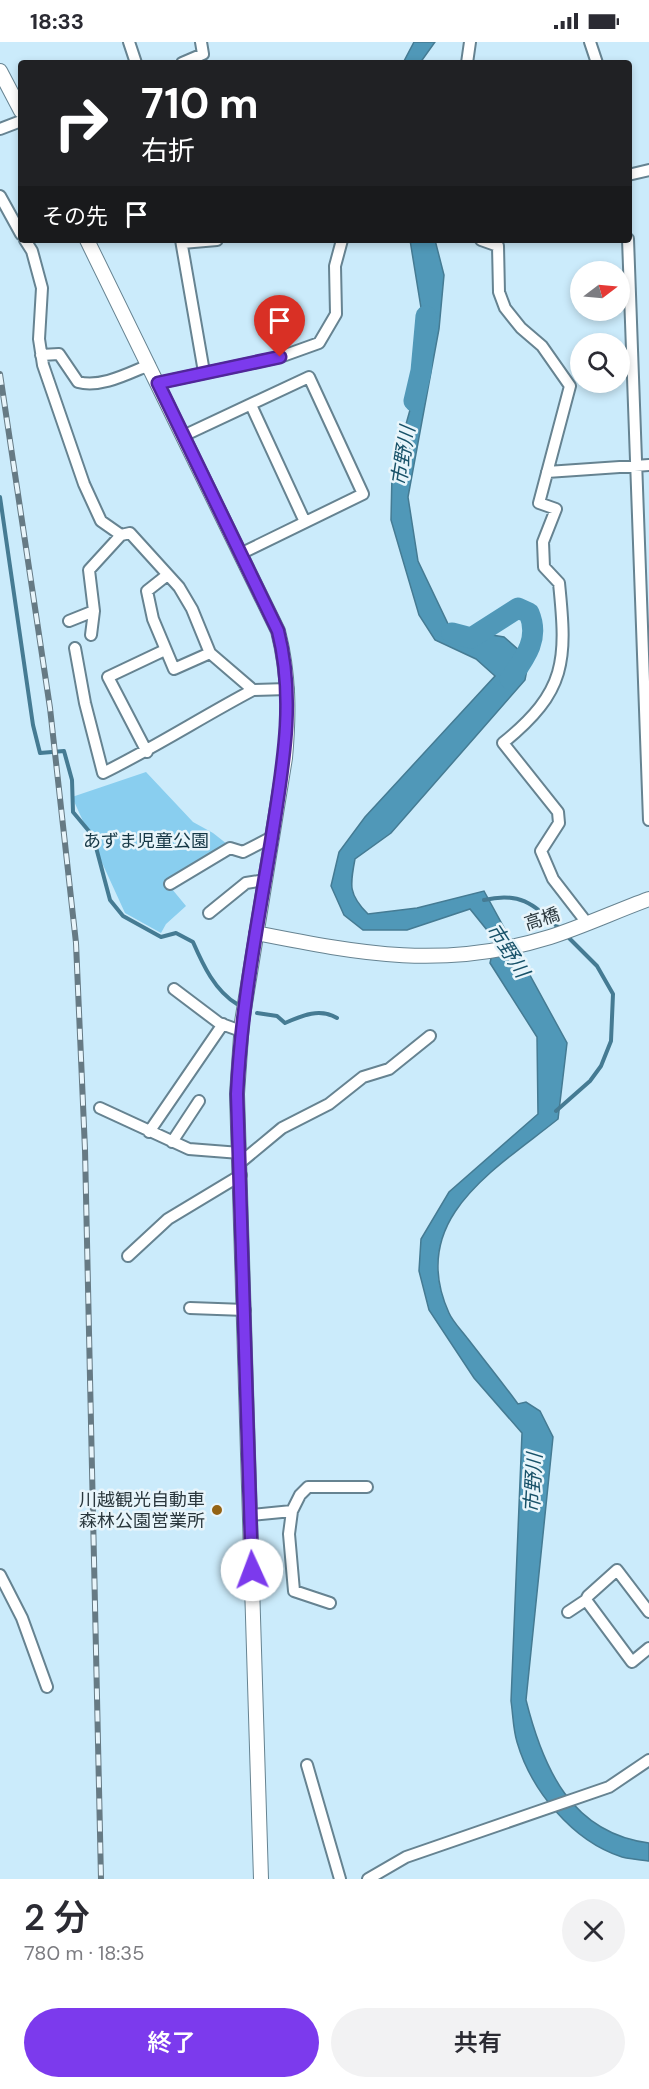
<!DOCTYPE html>
<html lang="ja">
<head>
<meta charset="utf-8">
<style>
  :root { --surface:#fff; --page:#f2f2f3; --text:#2b2b33; --muted:#7c7c81; --accent:#7c3aed }
  body { margin:0; font-family:"DM Sans","Noto Sans JP",sans-serif; background:var(--page); color:var(--text); height:100vh; display:flex; flex-direction:column; font-size:22px; white-space:nowrap }
  * { box-sizing:border-box; margin:0 }
  p { font-size:20px; color:var(--muted) }
  .icon { flex:none; width:33px; height:33px; fill:none; stroke:currentColor; stroke-width:2; stroke-linecap:round; stroke-linejoin:round }
  .map { position:relative; height:1837px; overflow:hidden }
  .details { display:flex; flex-direction:column; background:var(--surface); flex:1 }
  .details>* { flex:none }
  .guide { position:absolute; left:18px; top:18px; width:614px; height:183px; border-radius:6px; box-shadow:0 3px 9px #0003; background:#202124; color:#fff; overflow:hidden }
  .needle { width:39px; rotate:74deg }
  .tools { position:absolute; left:570px; top:219px; display:grid; gap:12px }
  .tools a { display:grid; place-items:center; width:60px; height:60px; border-radius:50%; background:var(--surface); box-shadow:0 3px 9px #0003; font-size:30px }
  .pin { position:absolute; display:grid; place-items:center; width:51px; height:51px; color:#fff; margin:-62px -26px; border-radius:50% 50% 50% 0; rotate:-45deg; box-shadow:0 0 6px #0007 }
  .pin .icon { rotate:45deg }
  .me { position:absolute; width:66px; margin:-33px; rotate:358deg; stroke-linejoin:round; filter:drop-shadow(0 0 4px #0008) }
  .turn { display:flex; align-items:center; gap:21px; height:126px; padding:0 24px; font-size:27px }
  .turn .icon { width:78px; height:78px; stroke-width:2.5 }
  .turn b { display:block; font-size:42px; line-height:51px }
  .then { display:flex; align-items:center; height:57px; padding:0 24px; background:#0003; gap:12px; font-size:22px }
  .round { display:grid; place-items:center; flex:none; width:63px; height:63px; border-radius:32px; background:var(--page) }
  .headline { display:flex; align-items:center; justify-content:space-between; height:102px; padding:0 24px }
  h1 { font-size:36px; font-weight:600; line-height:45px }
  .primary-button { display:flex; gap:12px; margin-top:auto; padding:12px 24px }
  .primary-button a { flex:1; height:69px; border-radius:36px; background:var(--accent); color:#fff; font-size:24px; font-weight:600; line-height:69px; text-align:center }
  .primary-button a+a { background:var(--page); color:var(--text) }
  .status { display:flex; justify-content:space-between; align-items:center; height:42px; padding:0 30px; background:var(--surface); direction:ltr }
  .status svg { height:16px; fill:currentColor }
  .map>svg:first-child { display:block }
  .green { fill:#89ceef }
  .water { fill:#5098b8; stroke:#457b93; stroke-width:1.5 }
  .lines { fill:none; stroke-linecap:round; stroke-linejoin:round }
  .stream { stroke:#457b93; stroke-width:4 }
  .river { stroke:#5098b8; stroke-width:21 }
  .minor-casing { stroke:#668391; stroke-width:14 }
  .tertiary-casing { stroke:#668391; stroke-width:16 }
  .minor { stroke:#fff; stroke-width:10 }
  .tertiary { stroke:#fff; stroke-width:14 }
  .rail-casing { stroke:#667a84; stroke-width:6 }
  .rail { stroke:#e8f5fb; stroke-width:4; stroke-dasharray:11; stroke-linecap:butt }
  .route-casing { stroke:#51269a; stroke-width:15 }
  .route { stroke:#7c3aed; stroke-width:10 }
  .poi-dot { fill:#946314; stroke:#e8f5fb; stroke-width:2 }
  .labels { text-anchor:middle; dominant-baseline:central; stroke-width:5; stroke-linejoin:round; paint-order:stroke }
  .park-label { font-size:18px; fill:#153745; stroke:#e8f5fb }
  .street-label { font-size:18px; fill:#2a373d; stroke:#e8f5fb }
  .poi-label { font-size:18px; fill:#2a373d; stroke:#e8f5fb; text-anchor:end }
  .water-label { font-size:20px; font-style:italic; fill:#185269; stroke:#e8f5fb }
</style>
</head>
<body>
<div class="status"><b>18:33</b><svg viewBox="0 0 49 12"><path d="M0 12V9h3v3zM5 12V6h3v6zM10 12V3h3v9zM15 12V0h3v12zM26 1h20v11H26zM47 4h2v5h-2z"/></svg></div>
<div class="map">
<svg width="649" height="1837" viewBox="0 0 649 1837">
  <rect width="100%" height="100%" fill="#cbebfb"/>
  <path class="green" d="M146,730l47,50 20,11 14,11 -60,39 19,23 -20,18 -5,9 -36,-20 -53,-116z"/>
  <path class="water" d="M414,0h21l-15,21h-17z
    M410,198h25l9,35 -5,54 -31,168 10,64 32,67 54,9 25,22 -4,21 -134,153 -36,26c-5,26 -7,35 13,55l49,-6 67,-17 83,152 -9,76c-62,50 -152,100 -109,194 4,9 13,18 19,26 17,22 34,43 50,65l8,-2 14,9 13,26 -27,263c17,68 45,133 123,143v18c-9,-1 -19,-2 -27,-4 -50,-16 -91,-67 -105,-115 -4,-13 -4,-28 -6,-41l11,-268 -48,-55 -45,-68 -10,-39 2,-32 28,-47 89,-78 -1,-77 -47,-74 5,-23 -25,-31 -63,21h-44l-19,-15 -13,-29 8,-34 26,-35 130,-141 -19,-17 -41,-19 -16,-25 -28,-95 1,-46 32,-114 -2,-46z"/>
  <g class="lines">
    <path class="stream" d="M0,455l33,228 7,28 24,-2 8,29 1,32 20,24 17,64 13,16 38,21 15,-4 17,9c10,23 22,49 44,62
      M484,858c37,-9 50,5 76,29
      M257,971l20,3 8,7c18,-8 35,-15 52,-5
      M556,1069l34,-30 11,-15 10,-25 2,-47 -16,-28 -31,-31"/>
    <path class="river" d="M414,359l7,-30 5,-55
      M452,591l19,5 47,-30 11,5c11,26 -4,45 -19,66"/>
    <defs>
      <path id="minor" d="M129,0l7,21
        M590,0l7,21
        M182,21l21,-9 -2,-12
        M467,21l3,-21
        M0,87l21,-8
        M628,133l21,-5
        M0,154l21,38
        M628,197l21,581
        M25,198l7,11 10,37 -3,51 4,26 41,119 17,37 20,14 9,-2 49,54 13,22 18,44 43,37 35,-1
        M181,198l23,132
        M481,198l17,6 1,46 6,16 16,20 21,18 28,40 -31,117 17,6 -13,33 1,25 15,16c8,78 8,108 -56,160l55,69 1,11 -18,28 12,28 34,44
        M182,201l35,-3
        M41,313l18,-1 19,28c23,6 49,-8 71,-17
        M158,341l122,-26 39,-14 17,-29 -1,-48 7,-26
        M251,363l54,117
        M183,394l126,-59 54,117 -123,60
        M547,430l102,-7
        M166,534l-19,15 6,28 21,50 36,-16
        M69,579l25,-10 -5,-41 32,-35
        M91,593l3,-24
        M75,606l10,55 18,70c51,-25 99,-56 150,-83
        M147,710l-39,-75 57,-27
        M170,842l60,-36 13,4 29,-15
        M209,871l37,-30 19,-3
        M174,947l45,34 22,8
        M100,1066l89,41 51,4
        M149,1090l74,-108
        M172,1100l27,-41
        M241,1120l41,-34 47,-24 34,-27 26,-8 41,-33
        M128,1214l40,-37 73,-44
        M190,1266l55,2
        M292,1469l-3,23 5,57 36,12
        M251,1473l41,-4 8,-16 8,-8h59
        M0,1533l22,43 25,69
        M568,1570l18,-12
        M649,1570l-32,-42 -29,26 -2,4 46,62 17,-14
        M307,1723l33,114
        M368,1837l38,-22 203,-70 40,-27"/>
      <path id="tertiary" d="M0,29l21,40
        M87,198l191,391c11,43 11,83 7,127l-43,264 -5,72 24,785
        M256,891c106,21 188,37 294,4 34,-11 66,-26 99,-38"/>
    </defs>
    <use href="#minor" class="minor-casing"/>
    <use href="#tertiary" class="tertiary-casing"/>
    <use href="#minor" class="minor"/>
    <use href="#tertiary" class="tertiary"/>
    <defs>
      <path id="rail" d="M0,332l50,334 26,235 9,207 16,729"/>
    </defs>
    <use href="#rail" class="rail-casing"/>
    <use href="#rail" class="rail"/>
  </g>
  <g class="lines">
    <defs>
      <path id="route" d="M252,1528l-15,-476c4,-85 20,-168 34,-252 11,-72 25,-140 7,-211l-120,-248 122,-26"/>
    </defs>
    <use href="#route" class="route-casing"/>
    <use href="#route" class="route"/>
  </g>
  <circle class="poi-dot" cx="217" cy="1468" r="6"/>
  <g class="labels">
    <g class="park-label">
      <text x="146" y="799">あずま児童公園</text>
    </g>
    <g class="street-label">
      <text transform="translate(542 877) rotate(-18)">高橋</text>
    </g>
    <g class="poi-label">
      <text x="205" y="1458">川越観光自動車<tspan x="205" dy="21">森林公園営業所</tspan></text>
    </g>
    <g class="water-label">
      <text transform="translate(403 414) rotate(-81)">市野川</text>
      <text transform="translate(508 908) rotate(57)">市野川</text>
      <text transform="translate(533 1441) rotate(-87)">市野川</text>
    </g>
  </g>
</svg>
<div class="tools">
<a><svg class="needle" viewBox="-14 -14 28 28"><path d="M0-13l5 13h-10z" fill="#e53935"/><path d="M0 13l5-13h-10z" fill="#7c7c81"/></svg></a>
<a><svg class="icon" aria-label="search" viewBox="0 0 24 24"><circle cx="10" cy="10" r="6"/><path d="M15 15l6 6"/></svg></a>
</div>
<div class="pin" style="left:280px;top:315px;background:#d93025"><svg class="icon" aria-label="arrive" viewBox="0 0 24 24"><path d="M6 21V4h12l-3 4 3 4H6"/></svg></div>
<svg class="me" style="left:252px;top:1528px" viewBox="-20 -20 40 40"><circle r="19" fill="#fff"/><path d="M0-13L10 11 0 6-10 11z" fill="#7c3aed"/></svg>
<div class="guide">
<div class="turn"><svg class="icon" aria-label="right" viewBox="0 0 24 24"><path d="M7 20v-9h11M14 6l5 5-5 5"/></svg><div><b>710 m</b>右折</div></div>
<div class="then">その先<svg class="icon" aria-label="arrive" viewBox="0 0 24 24"><path d="M6 21V4h12l-3 4 3 4H6"/></svg></div>
</div>
</div>
<section class="details">
<div class="headline"><div><h1>2 分</h1><p>780 m · 18:35</p></div><a class="round"><svg class="icon" aria-label="close" viewBox="0 0 24 24"><path d="M6 6l12 12M18 6L6 18"/></svg></a></div>
<div class="primary-button"><a>終了</a><a>共有</a></div>
</section>
</body>
</html>
